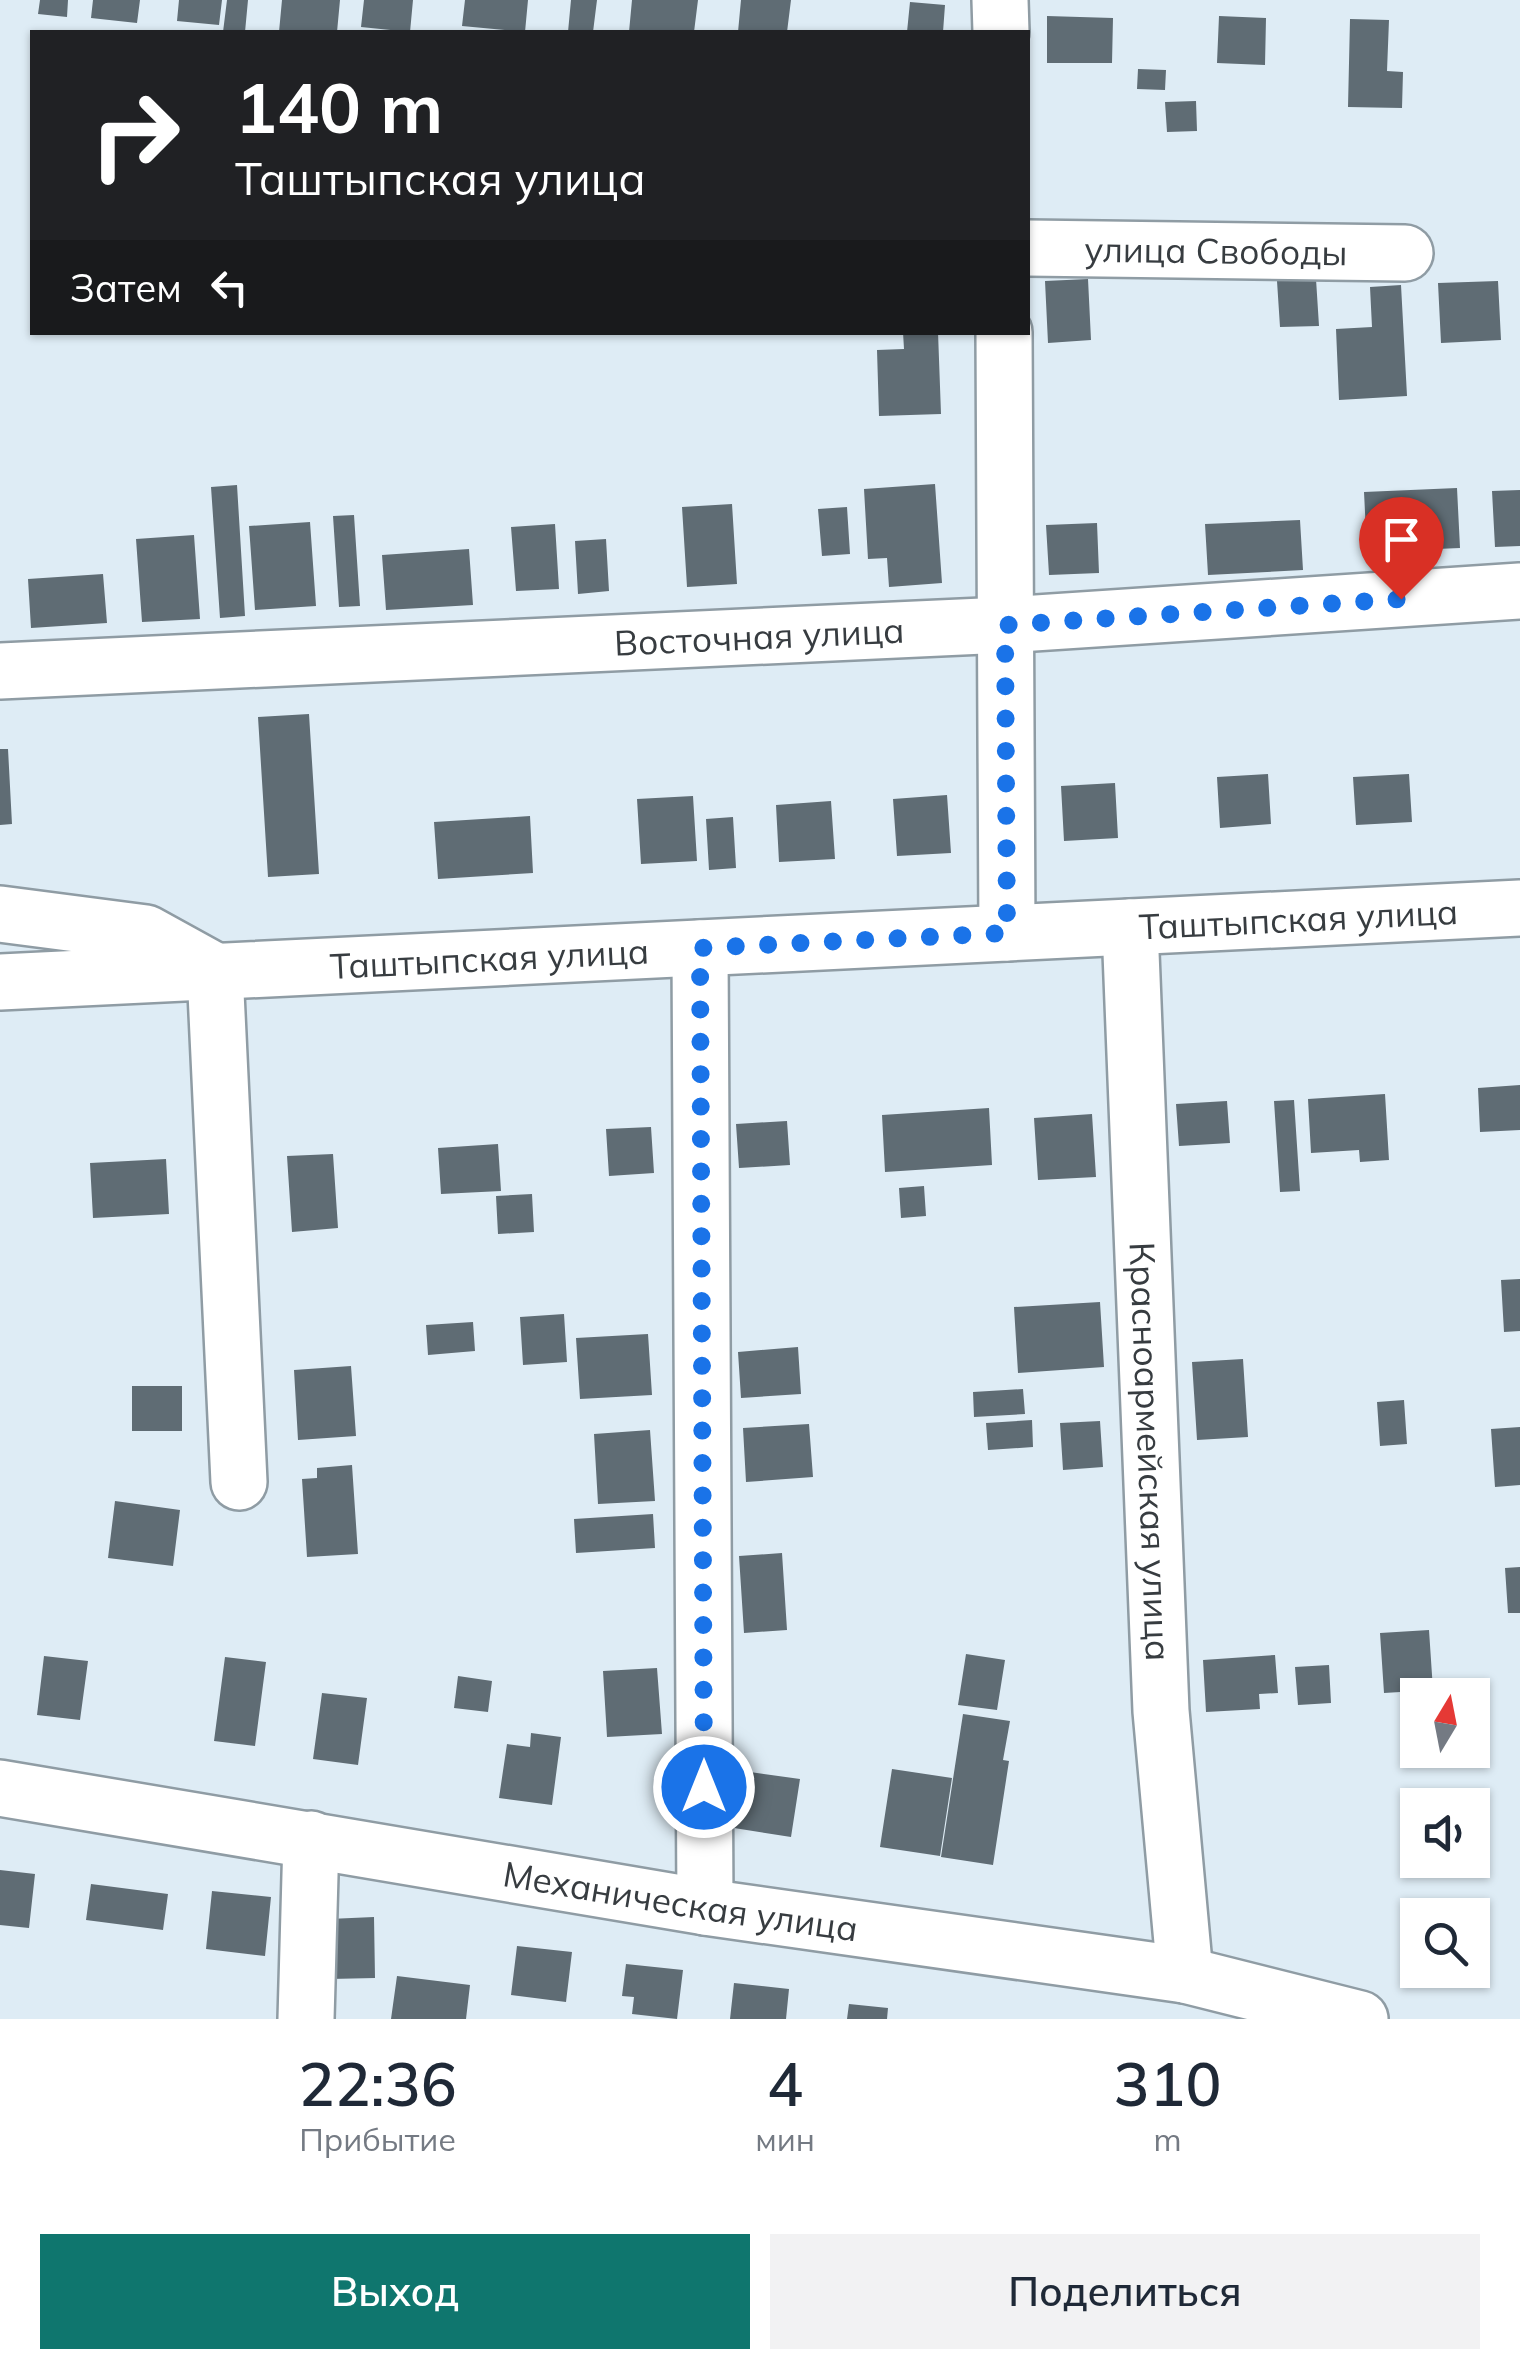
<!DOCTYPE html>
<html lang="ru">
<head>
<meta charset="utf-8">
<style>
  :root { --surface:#fff; --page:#f2f2f3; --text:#1f2937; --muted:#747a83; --accent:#0f766e }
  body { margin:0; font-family:Mulish,sans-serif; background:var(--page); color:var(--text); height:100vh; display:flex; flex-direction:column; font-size:38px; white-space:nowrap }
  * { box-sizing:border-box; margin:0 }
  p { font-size:32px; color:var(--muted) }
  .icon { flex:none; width:55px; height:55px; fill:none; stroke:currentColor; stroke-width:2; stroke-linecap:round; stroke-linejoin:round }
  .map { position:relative; height:2019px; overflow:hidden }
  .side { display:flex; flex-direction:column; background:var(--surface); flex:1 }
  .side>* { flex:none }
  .guide { position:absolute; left:30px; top:30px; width:1000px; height:305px; border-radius:0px; box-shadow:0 2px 8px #0004; background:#202124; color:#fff; overflow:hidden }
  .needle { width:65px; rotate:10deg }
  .tools { position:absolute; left:1400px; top:1678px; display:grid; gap:20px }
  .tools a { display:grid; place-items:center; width:90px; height:90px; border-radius:0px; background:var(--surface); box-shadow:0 2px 8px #0004; font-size:50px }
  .pin { position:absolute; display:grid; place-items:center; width:85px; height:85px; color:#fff; margin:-102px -42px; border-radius:50% 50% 50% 0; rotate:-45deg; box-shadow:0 0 10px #0007 }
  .pin .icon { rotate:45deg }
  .me { position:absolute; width:110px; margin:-55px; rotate:0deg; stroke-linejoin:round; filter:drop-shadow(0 0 8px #0008) }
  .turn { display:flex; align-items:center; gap:35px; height:210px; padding:0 40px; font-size:45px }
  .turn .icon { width:130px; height:130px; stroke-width:2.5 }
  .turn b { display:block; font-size:70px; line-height:85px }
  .then { display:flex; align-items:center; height:95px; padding:0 40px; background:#0003; gap:20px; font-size:38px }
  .eta { display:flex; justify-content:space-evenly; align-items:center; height:170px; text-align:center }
  .eta b { font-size:60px; font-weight:600; line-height:70px }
  .action { display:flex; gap:20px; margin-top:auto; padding:20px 40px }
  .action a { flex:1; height:115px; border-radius:0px; background:var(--accent); color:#fff; font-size:40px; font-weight:600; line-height:115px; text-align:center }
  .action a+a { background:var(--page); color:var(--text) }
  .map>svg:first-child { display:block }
  .building { fill:#5f6c74 }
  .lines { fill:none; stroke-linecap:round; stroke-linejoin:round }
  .minor-casing { stroke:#8f9ca4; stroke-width:60 }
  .minor { stroke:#fff; stroke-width:55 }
  .route { stroke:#1a73e8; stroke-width:18; stroke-dasharray:0 32.4 }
  .labels { text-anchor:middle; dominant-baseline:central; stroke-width:10; stroke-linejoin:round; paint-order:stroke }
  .street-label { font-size:35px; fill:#373c40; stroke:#f0f8fe }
</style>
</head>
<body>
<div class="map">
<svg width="1520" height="2019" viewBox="0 0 1520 2019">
  <rect width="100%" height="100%" fill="#deecf5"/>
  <path class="building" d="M40,0h28l-1,17 -29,-3z
    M93,0h47l-3,23 -46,-5z
    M179,0h43l-3,25 -42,-4z
    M227,0h21l-3,32h-22z
    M282,0h58l-3,32h-58z
    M364,0h49l-3,32 -49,-5z
    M465,0h63l-3,32 -63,-6z
    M571,0h26l-4,32h-25z
    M632,0h66l-4,32h-65z
    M741,0h50l-4,32h-49z
    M910,2l35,3 -2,27h-36z
    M1047,16l66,2 -1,45h-65z
    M1219,16l47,2 -1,47 -48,-2z
    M1350,19l39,1 -2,51 16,1 -1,36 -54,-1z
    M1138,69l28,1 -1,20 -28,-1z
    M1196,101l1,30 -30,1 -2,-30z
    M1088,279l3,61 -43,3 -3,-62z
    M1316,279l3,47 -39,1 -3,-46z
    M1498,281l3,59 -60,3 -3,-60z
    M1401,285l6,111 -68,4 -3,-71 36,-2 -2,-40z
    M903,332h35l3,82 -62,2 -2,-66 27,-1z
    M935,484l7,99 -53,4 -2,-29 -19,1 -4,-70z
    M237,485l8,131 -25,2 -9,-131z
    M1457,488l3,60 -93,4 -3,-60z
    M1520,490v56l-25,1 -3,-56z
    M732,504l5,80 -50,3 -5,-80z
    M847,507l3,47 -28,2 -4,-47z
    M354,515l6,91 -21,1 -6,-91z
    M1300,520l3,50 -95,5 -3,-51z
    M310,522l6,84 -61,4 -6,-84z
    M1097,523l2,50 -50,2 -3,-50z
    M555,524l4,65 -43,2 -5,-64z
    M194,535l6,84 -58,3 -6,-83z
    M606,539l3,52 -31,3 -3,-53z
    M469,549l4,56 -87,5 -4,-55z
    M103,574l4,49 -76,5 -3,-49z
    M309,714l10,160 -51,3 -10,-160z
    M0,749h8l4,75 -12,1z
    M1268,774l3,50 -51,4 -3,-51z
    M1409,774l3,48 -56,3 -3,-48z
    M1115,783l3,55 -54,3 -3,-55z
    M947,795l4,58 -54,3 -4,-57z
    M693,796l4,65 -56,3 -4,-65z
    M831,801l4,58 -56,3 -3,-57z
    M530,816l3,57 -95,6 -4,-57z
    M733,817l3,51 -27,2 -3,-51z
    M1520,1085v45l-40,2 -2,-44z
    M1385,1094l4,66 -29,2 -1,-12 -48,3 -3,-54z
    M1294,1100l6,91 -20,1 -6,-91z
    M1227,1101l3,42 -51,3 -3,-42z
    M989,1108l3,57 -107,7 -3,-57z
    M1092,1114l4,63 -58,3 -4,-62z
    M787,1121l3,44 -51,3 -3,-44z
    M651,1127l3,46 -45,3 -3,-47z
    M498,1144l3,47 -60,3 -3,-46z
    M333,1154l5,74 -46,4 -5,-76z
    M166,1159l3,55 -76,4 -3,-55z
    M924,1186l2,30 -25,2 -2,-30z
    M532,1194l2,38 -36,2 -2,-38z
    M1520,1279v52l-16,1 -3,-52z
    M1100,1302l4,65 -86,6 -4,-66z
    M564,1314l3,48 -44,3 -3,-48z
    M473,1322l2,29 -47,4 -2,-30z
    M648,1334l4,61 -72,4 -4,-61z
    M798,1347l3,47 -60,4 -3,-46z
    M1243,1359l5,78 -51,3 -5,-78z
    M351,1366l5,70 -58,4 -4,-70z
    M132,1386h50v45h-50z
    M1023,1389l2,25 -51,3 -1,-25z
    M1404,1400l3,44 -27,2 -3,-44z
    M1032,1420l1,27 -45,3 -2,-27z
    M1100,1421l3,46 -40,3 -3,-47z
    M809,1424l4,53 -67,5 -3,-54z
    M1520,1427v58l-25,2 -4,-58z
    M650,1430l5,71 -57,3 -4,-70z
    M352,1465l6,89 -51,3 -5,-78 15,-1v-10z
    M115,1501l65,9 -7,56 -65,-8z
    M653,1514l2,34 -79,5 -2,-34z
    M782,1553l5,77 -43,3 -5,-77z
    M1520,1567v46h-12l-3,-45z
    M1429,1630l4,60 -49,3 -4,-60z
    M966,1654l39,6 -8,50 -39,-5z
    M1275,1655l3,38 -19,1 1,15 -54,3 -3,-52z
    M44,1656l44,5 -8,59 -43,-5z
    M225,1657l41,5 -11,84 -41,-5z
    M1329,1665l2,38 -33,2 -3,-38z
    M657,1668l5,66 -55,3 -4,-66z
    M458,1676l34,5 -4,31 -34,-4z
    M322,1693l45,5 -9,67 -45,-6z
    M963,1714l47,7 -7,39 6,1 -16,104 -52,-8z
    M531,1733l30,4 -9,68 -53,-7 8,-54 23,3z
    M892,1769l60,9 -12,78 -60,-9z
    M743,1771l57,8 -9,58 -57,-9z
    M0,1870l35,4 -6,54 -29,-3z
    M91,1884l77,10 -5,36 -77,-10z
    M212,1891l59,6 -6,59 -59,-7z
    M374,1917l1,61 -45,1 -1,-60z
    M517,1946l55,6 -6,50 -55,-7z
    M626,1964l57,6 -6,49 -45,-5 2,-17 -12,-1z
    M397,1976l73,9 -4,34h-75z
    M734,1983l55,6 -3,30h-56z
    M849,2004l39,4 -1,11h-40z"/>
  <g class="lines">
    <defs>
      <g id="minor">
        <path d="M1000,0l1,32"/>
        <path id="s1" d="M1028,248l377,5"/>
        <path d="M1004,332l3,601"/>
        <path id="s2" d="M0,671l1005,-46 515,-34"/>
        <path d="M0,914l146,19 69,38 24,511"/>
        <path id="s3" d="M1130,927l31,784 24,264"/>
        <path d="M700,948l5,959"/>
        <path id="s4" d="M0,982l1520,-74"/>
        <path id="s5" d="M0,1788l705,119 480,68 175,44"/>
        <path d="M306,2019l5,-180"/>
      </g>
    </defs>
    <use href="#minor" class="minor-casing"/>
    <use href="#minor" class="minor"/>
  </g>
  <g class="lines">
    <path class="route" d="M704,1787l-4,-839 307,-15 -2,-308 396,-26"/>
  </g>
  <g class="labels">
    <g class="street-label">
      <text stroke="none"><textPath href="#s1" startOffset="188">улица Свободы</textPath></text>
      <text stroke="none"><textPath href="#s2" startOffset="760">Восточная улица</textPath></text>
      <text stroke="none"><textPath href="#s4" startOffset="1300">Таштыпская улица</textPath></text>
      <text stroke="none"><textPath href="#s4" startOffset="490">Таштыпская улица</textPath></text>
      <text stroke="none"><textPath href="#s3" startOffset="525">Красноармейская улица</textPath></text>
      <text stroke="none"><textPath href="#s5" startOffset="690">Механическая улица</textPath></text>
    </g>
  </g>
</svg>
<div class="tools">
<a><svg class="needle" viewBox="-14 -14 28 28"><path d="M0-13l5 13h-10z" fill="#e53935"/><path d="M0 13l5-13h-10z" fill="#747a83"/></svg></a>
<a><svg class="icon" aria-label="sound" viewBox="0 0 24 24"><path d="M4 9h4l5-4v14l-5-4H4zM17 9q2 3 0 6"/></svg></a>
<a><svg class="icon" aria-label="search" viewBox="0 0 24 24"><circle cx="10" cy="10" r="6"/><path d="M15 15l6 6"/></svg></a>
</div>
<div class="pin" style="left:1401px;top:599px;background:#d93025"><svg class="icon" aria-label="arrive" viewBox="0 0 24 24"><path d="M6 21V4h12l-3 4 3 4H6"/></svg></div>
<svg class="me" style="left:704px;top:1787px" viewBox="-20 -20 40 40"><circle r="17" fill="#1a73e8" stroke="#fff" stroke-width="3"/><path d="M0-11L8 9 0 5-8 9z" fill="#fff"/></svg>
<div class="guide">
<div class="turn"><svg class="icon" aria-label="right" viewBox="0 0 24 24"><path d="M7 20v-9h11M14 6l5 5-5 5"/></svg><div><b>140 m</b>Таштыпская улица</div></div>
<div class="then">Затем<svg class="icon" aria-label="left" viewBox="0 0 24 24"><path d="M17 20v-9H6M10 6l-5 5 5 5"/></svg></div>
</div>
</div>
<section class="side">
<div class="eta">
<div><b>22:36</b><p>Прибытие</p></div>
<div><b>4</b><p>мин</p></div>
<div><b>310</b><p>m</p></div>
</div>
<div class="action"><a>Выход</a><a>Поделиться</a></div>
</section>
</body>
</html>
